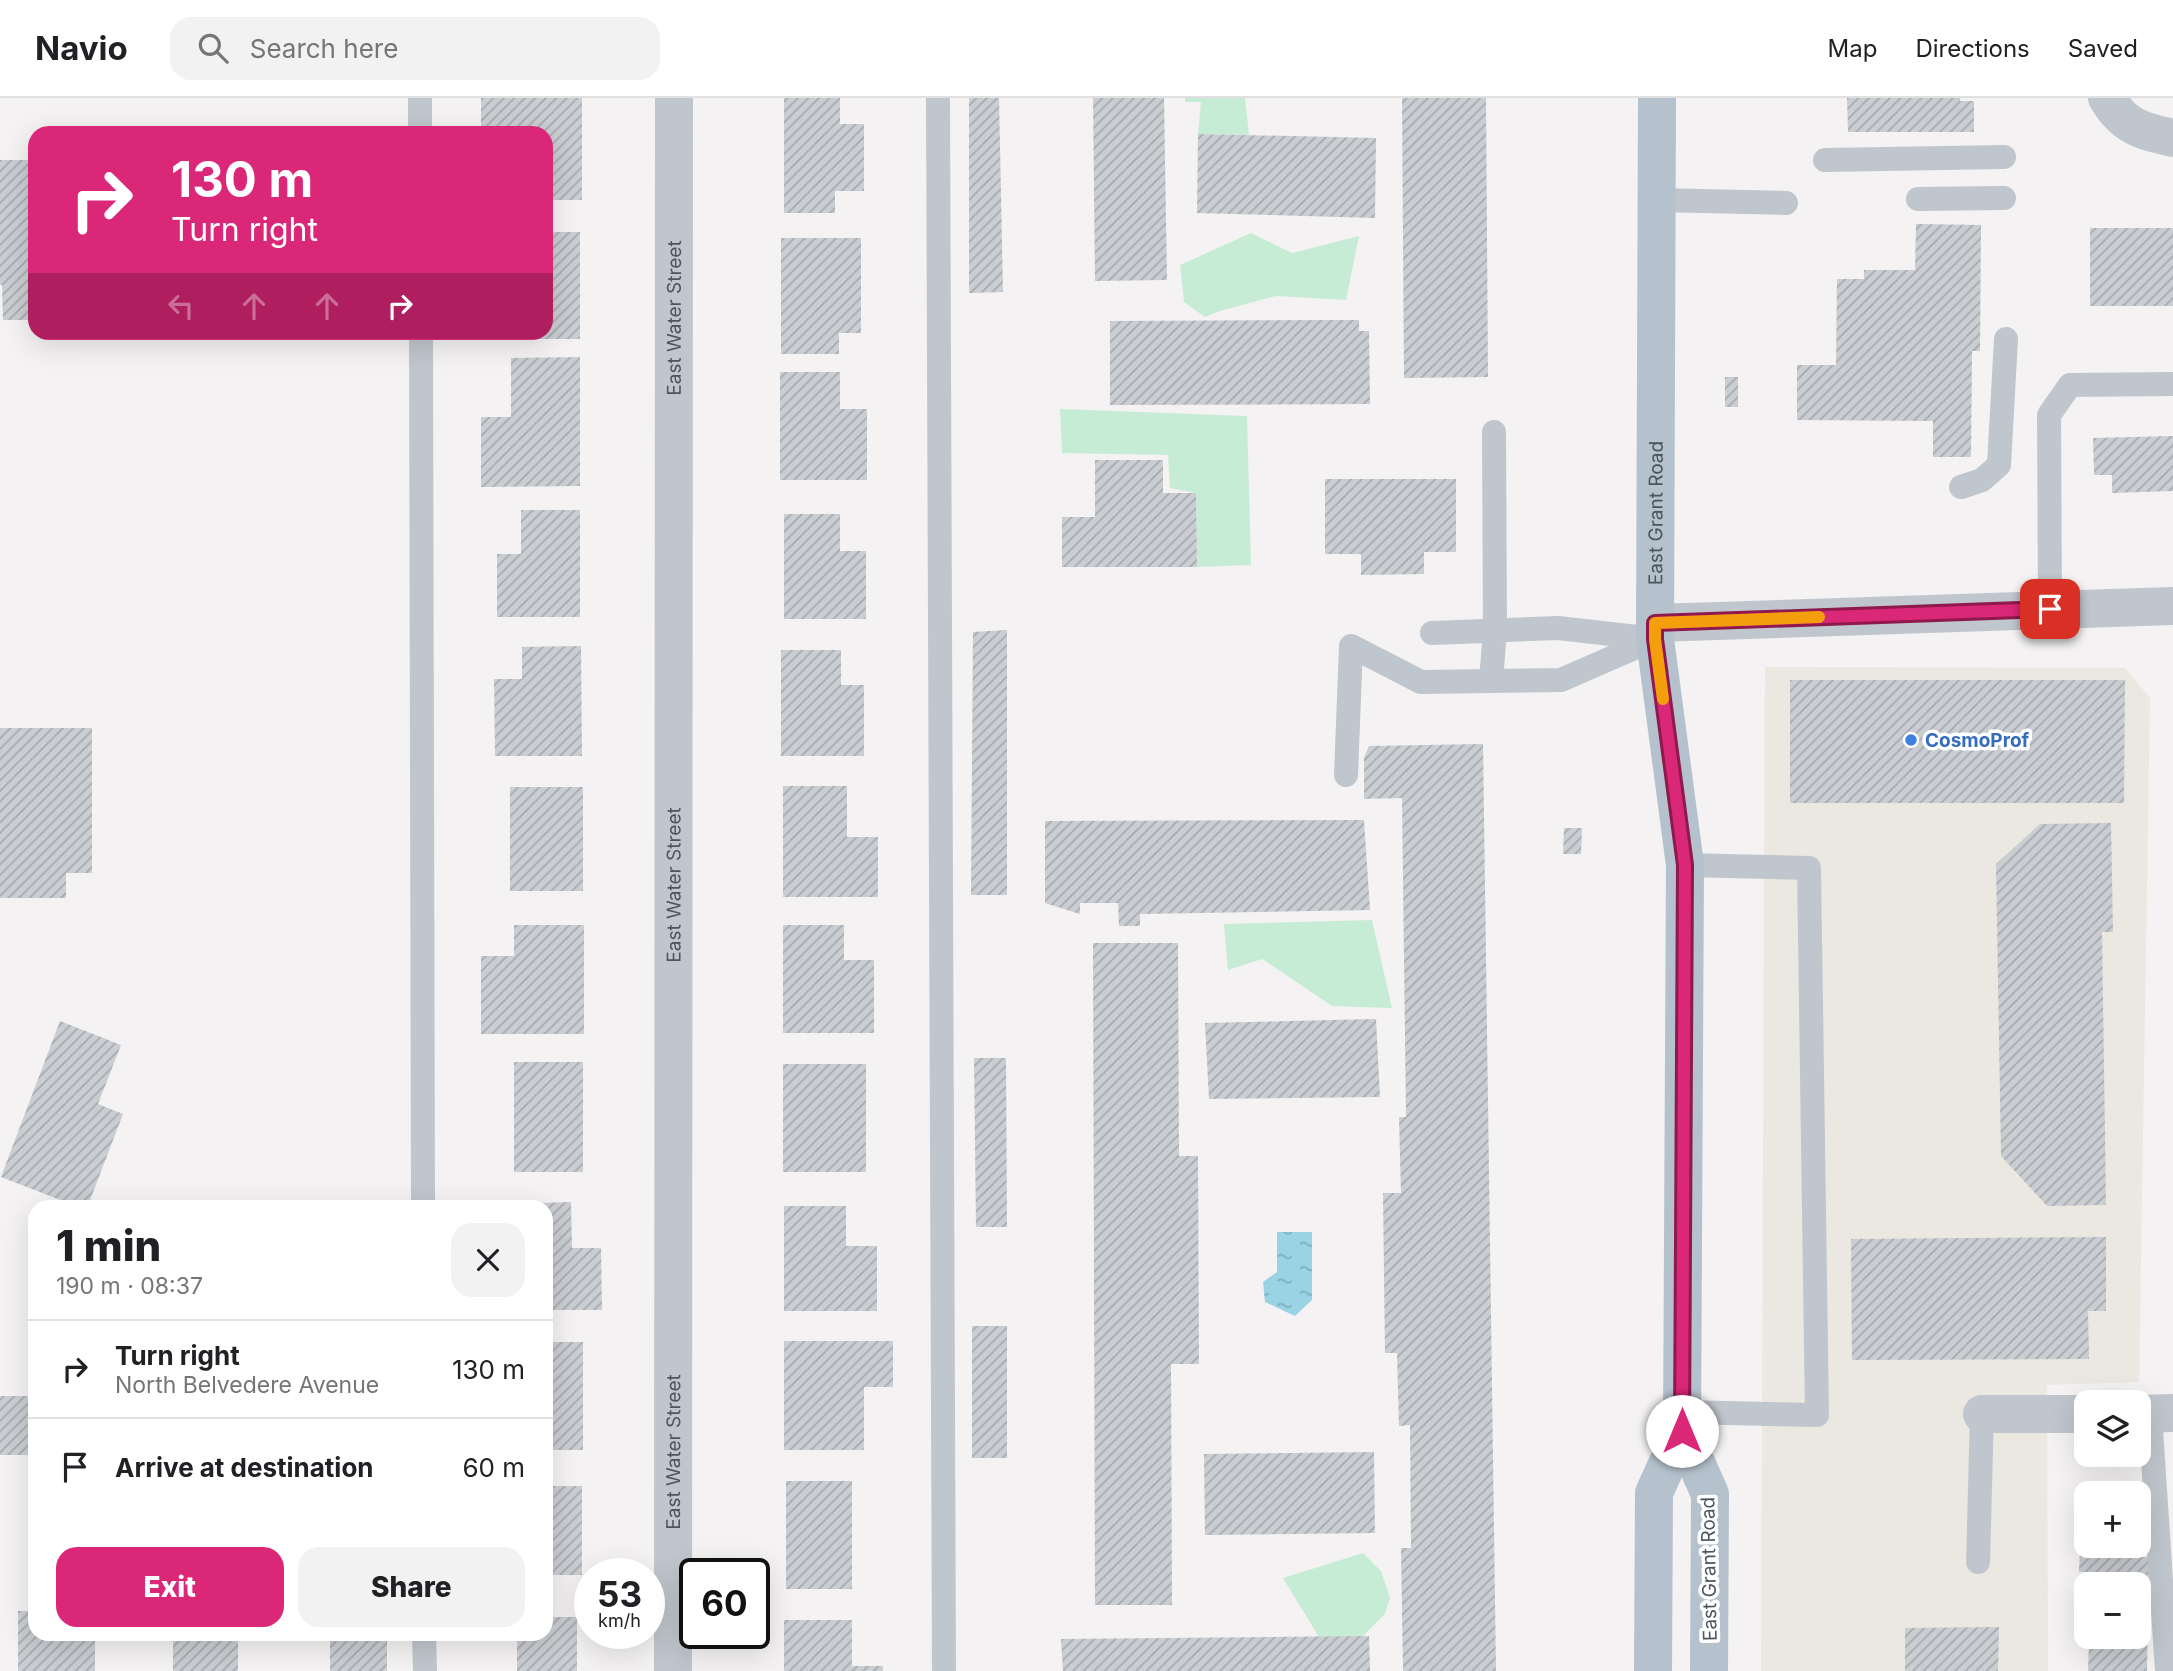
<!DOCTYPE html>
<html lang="en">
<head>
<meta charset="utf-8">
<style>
  :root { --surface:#fff; --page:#f2f2f2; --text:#202124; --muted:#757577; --line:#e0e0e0; --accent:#db2777 }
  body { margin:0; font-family:Inter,sans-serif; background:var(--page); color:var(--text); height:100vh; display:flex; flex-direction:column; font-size:26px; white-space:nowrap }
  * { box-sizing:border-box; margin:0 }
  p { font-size:23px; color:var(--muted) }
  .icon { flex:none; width:38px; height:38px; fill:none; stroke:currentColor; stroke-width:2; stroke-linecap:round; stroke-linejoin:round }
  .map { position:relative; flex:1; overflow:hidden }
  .sheet { position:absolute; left:28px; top:1102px; width:525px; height:441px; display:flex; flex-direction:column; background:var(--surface); border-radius:21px; box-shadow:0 7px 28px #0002 }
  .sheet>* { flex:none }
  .guide { position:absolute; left:28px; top:28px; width:525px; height:214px; border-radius:21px; box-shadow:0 7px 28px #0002; background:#db2777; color:#fff; overflow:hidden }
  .tools { position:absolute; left:2074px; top:1292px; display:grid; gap:14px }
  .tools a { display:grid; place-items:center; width:77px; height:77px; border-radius:14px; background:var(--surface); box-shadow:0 7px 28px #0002; font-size:35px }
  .speed { position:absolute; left:574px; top:1460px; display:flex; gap:14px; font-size:35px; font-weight:700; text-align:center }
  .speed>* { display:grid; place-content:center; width:91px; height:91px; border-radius:50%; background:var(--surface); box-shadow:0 7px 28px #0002; line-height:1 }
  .speed small { font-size:18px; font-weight:400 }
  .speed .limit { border:4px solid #111; border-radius:10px; background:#fff; color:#111 }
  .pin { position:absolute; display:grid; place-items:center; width:60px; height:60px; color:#fff; margin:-30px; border-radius:14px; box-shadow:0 4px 10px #0006 }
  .me { position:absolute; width:77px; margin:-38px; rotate:0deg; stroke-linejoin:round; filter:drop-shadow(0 0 5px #0008) }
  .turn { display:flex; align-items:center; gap:24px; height:147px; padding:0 28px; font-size:32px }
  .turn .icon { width:91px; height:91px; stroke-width:2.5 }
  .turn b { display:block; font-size:49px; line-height:60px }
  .lanes { display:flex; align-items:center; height:66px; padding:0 28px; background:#0003; justify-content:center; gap:35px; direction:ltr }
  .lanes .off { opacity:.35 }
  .round { display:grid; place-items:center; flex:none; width:74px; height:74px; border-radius:21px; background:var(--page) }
  .overview { display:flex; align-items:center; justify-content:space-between; height:119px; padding:0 28px }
  h1 { font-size:42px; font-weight:800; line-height:52px }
  .action { display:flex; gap:14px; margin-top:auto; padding:14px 28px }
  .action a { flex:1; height:80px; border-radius:21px; background:var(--accent); color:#fff; font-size:28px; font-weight:800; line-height:80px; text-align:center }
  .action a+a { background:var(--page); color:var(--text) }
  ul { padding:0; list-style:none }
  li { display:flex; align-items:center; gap:21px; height:98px; padding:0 28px; border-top:2px solid var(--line) }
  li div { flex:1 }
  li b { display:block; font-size:26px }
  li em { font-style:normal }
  header { display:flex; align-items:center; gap:42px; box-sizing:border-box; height:98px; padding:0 35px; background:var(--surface); border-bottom:2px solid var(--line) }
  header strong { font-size:33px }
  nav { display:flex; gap:38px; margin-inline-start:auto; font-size:24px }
  .search { width:490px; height:63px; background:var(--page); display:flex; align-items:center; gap:18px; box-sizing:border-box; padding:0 24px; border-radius:21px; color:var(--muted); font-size:26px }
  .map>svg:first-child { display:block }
  .commercial { fill:#eae8e0 }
  .grass { fill:#c7ecd6 }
  .water { fill:url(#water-ripples) }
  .building { fill:url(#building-hatch) }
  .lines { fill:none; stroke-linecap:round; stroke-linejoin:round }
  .service { stroke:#c0c6cd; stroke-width:24 }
  .minor { stroke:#c0c6cd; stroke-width:38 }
  .primary { stroke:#b5c1cd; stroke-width:38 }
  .route-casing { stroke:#8e194d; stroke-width:18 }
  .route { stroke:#db2777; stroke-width:12 }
  .slow { stroke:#f59e0b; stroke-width:12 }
  .shop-dot { fill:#3f7fe0; stroke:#fff; stroke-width:2.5 }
  .labels { text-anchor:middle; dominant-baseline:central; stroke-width:7; stroke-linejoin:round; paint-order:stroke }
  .street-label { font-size:19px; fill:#4c555e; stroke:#fff }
  .shop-label { font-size:19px; font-weight:bold; fill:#366cbe; stroke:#fff; text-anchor:start }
</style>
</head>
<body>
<header>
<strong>Navio</strong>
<div class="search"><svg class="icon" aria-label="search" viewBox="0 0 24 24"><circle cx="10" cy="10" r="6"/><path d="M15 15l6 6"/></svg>Search here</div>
<nav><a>Map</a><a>Directions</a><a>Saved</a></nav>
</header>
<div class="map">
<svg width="2173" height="1573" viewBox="0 0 2173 1573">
  <defs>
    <pattern id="water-ripples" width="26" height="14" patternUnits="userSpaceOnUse" patternTransform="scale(1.75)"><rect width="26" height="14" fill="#99d3e4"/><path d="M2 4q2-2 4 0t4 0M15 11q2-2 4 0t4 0" fill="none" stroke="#7faebc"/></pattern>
    <pattern id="building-hatch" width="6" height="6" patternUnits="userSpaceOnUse" patternTransform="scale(1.75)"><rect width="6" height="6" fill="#cacdd1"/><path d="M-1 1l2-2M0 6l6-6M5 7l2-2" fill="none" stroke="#a6a9ad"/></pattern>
  </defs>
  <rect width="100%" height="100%" fill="#f4f2f2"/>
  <path class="commercial" d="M1765,569l360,1 25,30 -11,684 -92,3 1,286h-287z"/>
  <path class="grass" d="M1185,0h60l4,37 -51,-1 3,-32h-16z
    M1251,135l41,20 67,-17 -13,64 -70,-4 -56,15 -15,6 -21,-15 -4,-37z
    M1060,311l187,7 4,149 -54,2 -1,-74 -26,-5 -2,-33 -106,-2z
    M1372,822l20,88 -60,-2 -70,-47 -34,11 -4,-46z
    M1363,1455l18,18 9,27 -5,16 -22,22 -44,1 -36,-59z"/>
  <path class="water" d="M1277,1134h35v68l-17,16 -30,-14 -2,-20 14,-10z"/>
  <path class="building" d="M481,0h101v102h-36v-67h-65z
    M784,0h56v26h24v67h-29v22h-51z
    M969,0h30l4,194 -34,1z
    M1093,0h71l3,182 -72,1z
    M1402,0h84l2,279 -84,1z
    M1847,0h113v3h14v31h-126z
    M1198,36l178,4 -1,80 -178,-5z
    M0,62h35v160h-32l-1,-35h-2z
    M1916,126l65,1 -1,126h-8l-1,106h-38v-36l-136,-1v-55h39l1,-86h27v-9h51z
    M2090,130h83v78h-83z
    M546,134h34v107h-72v-7h38z
    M781,140h80v95h-22v21h-58z
    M1359,222v11h10l1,73 -260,1v-84z
    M580,259v129l-99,1v-70h30v-59z
    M780,274h60v37h27v71h-87z
    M1725,279h13v30h-13z
    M2173,338v55l-61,2v-18h-18l-1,-37z
    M1095,362h68v33h33l1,74h-135v-50h33z
    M1325,381h131v73h-32v22l-63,1v-21h-36z
    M521,412h59v107h-83v-63h24z
    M784,416h56v37h26v68h-82z
    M1007,532v265h-36l2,-263z
    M581,548l1,110h-87l-1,-77h28v-32z
    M781,552h60v35h23v71h-83z
    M1790,582h335l-1,123h-334z
    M0,630h92v145h-26v25h-66z
    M1483,646l13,927h-93l-2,-123h10l-1,-123 -11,1 -2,-73h-12l-2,-160h18l-2,-76h7l-4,-319 -38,1v-41l5,-12z
    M783,688h64v51h31v60h-95z
    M510,689h73v104h-73z
    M1364,722l6,90 -230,4v12h-21l-1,-23h-38v11l-35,-11v-82z
    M2111,725l2,109h-11l4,273 -59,1 -46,-50 -5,-292 44,-40z
    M1564,730h18l-1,26h-18z
    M514,827h70v109h-103v-78h33z
    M783,827h61v35h30v73h-91z
    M1093,845h85l1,213h19l1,208h-28l1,241h-77z
    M1376,921l4,78 -171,2 -4,-76z
    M60,923l61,24 -23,59 25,10 -36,94h-6l-80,-31z
    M974,960h32l1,169h-31z
    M514,964h69v110h-69z
    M783,966h83v108h-83z
    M571,1104l1,46h29l1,62h-56v-102h-39v-4z
    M784,1108h62v40h31v65h-93z
    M2106,1139v74h-18l1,48 -237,1 -1,-121z
    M972,1228h35v132h-35z
    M784,1243h109v46h-29v63h-80z
    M546,1244h37v108h-37z
    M0,1298h35v59h-35z
    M1374,1354l1,81 -170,2 -1,-81z
    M786,1383h66v108h-66z
    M546,1388h36v89h-36z
    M2081,1424h5v23h35v12h28l-2,114h-59l1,-29 10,1v-7h39v-52h-50v-12h-9z
    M18,1513h17v23h60v37h-77z
    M546,1519h31v54h-60v-37h29z
    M784,1522h68v46h31v5h-99z
    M1999,1529l-1,44h-93v-43z
    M173,1536h65v37h-65z
    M330,1536h57v37h-57z
    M1363,1538h6l1,35h-307l-2,-32z"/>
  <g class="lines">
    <path class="service" d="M420,0v35
      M938,0l6,1573
      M1825,62l179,-3
      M1918,101l86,-1
      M1657,102l129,3
      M421,234l2,876
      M1961,389l21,-7 17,-15 7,-126
      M2050,511l-1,-194 21,-30 103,-1
      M1491,583l4,-51 -1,-198
      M1346,677l5,-129 70,36 140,-2 94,-41 -97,-11 -126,5
      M1682,1314l135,3 -8,-547 -124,-3
      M2150,1316l17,257
      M1978,1464l4,-148
      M424,1536l1,37"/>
    <g class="minor">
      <path d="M2107,0c17,29 35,33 66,40"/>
      <path d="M1655,525l518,-17"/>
      <path d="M1982,1316h104"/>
      <path d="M2138,1316l35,-1"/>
      <path id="s1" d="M673,1573l1,-1573"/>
    </g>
    <g class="primary">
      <path d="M1682,1333l28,63 -1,177"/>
      <path id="s2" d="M1653,1573l1,-178 28,-62 3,-566 -30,-226 2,-541"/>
    </g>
  </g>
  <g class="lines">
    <defs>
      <path id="route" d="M1682,1333l3,-566 -30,-226v-16l395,-14"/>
    </defs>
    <use href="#route" class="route-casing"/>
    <use href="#route" class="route"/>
    <path class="slow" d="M1663,601l-8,-60v-16l164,-6"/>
  </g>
  <circle class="shop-dot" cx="1911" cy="642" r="7"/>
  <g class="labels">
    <g class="street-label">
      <text stroke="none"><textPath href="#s1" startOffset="1353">East Water Street</textPath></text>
      <text stroke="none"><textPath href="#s2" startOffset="1166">East Grant Road</textPath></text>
      <text stroke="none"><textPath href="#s1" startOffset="786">East Water Street</textPath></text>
      <text stroke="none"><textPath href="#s1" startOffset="219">East Water Street</textPath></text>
      <text transform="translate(1709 1471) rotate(-91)">East Grant Road</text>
    </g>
    <g class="shop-label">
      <text x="1925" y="642">CosmoProf</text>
    </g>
  </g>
</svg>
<div class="tools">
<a><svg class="icon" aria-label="layers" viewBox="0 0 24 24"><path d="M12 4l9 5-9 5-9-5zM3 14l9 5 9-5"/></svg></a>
<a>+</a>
<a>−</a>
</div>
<div class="speed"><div>53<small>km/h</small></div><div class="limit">60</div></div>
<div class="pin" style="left:2050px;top:511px;background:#d93025"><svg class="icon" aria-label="arrive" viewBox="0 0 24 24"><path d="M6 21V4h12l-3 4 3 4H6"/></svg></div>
<svg class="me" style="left:1682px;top:1333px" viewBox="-20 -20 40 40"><circle r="19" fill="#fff"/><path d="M0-13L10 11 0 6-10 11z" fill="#db2777"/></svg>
<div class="guide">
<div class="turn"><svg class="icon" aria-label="right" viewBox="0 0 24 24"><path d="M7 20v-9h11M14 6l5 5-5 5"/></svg><div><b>130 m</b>Turn right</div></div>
<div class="lanes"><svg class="icon off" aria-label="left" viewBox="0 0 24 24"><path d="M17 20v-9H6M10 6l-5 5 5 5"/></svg><svg class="icon off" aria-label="ahead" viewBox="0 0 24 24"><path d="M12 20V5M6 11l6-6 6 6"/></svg><svg class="icon off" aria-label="ahead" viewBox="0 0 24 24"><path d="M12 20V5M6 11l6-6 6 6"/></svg><svg class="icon" aria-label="right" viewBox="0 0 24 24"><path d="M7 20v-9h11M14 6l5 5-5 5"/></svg></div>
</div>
<section class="sheet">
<div class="overview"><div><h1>1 min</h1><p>190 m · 08:37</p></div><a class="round"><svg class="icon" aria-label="close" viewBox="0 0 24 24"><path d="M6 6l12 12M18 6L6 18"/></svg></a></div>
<ul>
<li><svg class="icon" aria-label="right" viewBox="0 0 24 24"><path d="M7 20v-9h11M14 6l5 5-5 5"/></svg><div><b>Turn right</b><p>North Belvedere Avenue</p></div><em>130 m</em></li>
<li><svg class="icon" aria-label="arrive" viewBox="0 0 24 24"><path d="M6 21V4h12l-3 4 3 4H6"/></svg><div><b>Arrive at destination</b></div><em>60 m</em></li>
</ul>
<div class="action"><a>Exit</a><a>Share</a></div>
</section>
</div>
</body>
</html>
